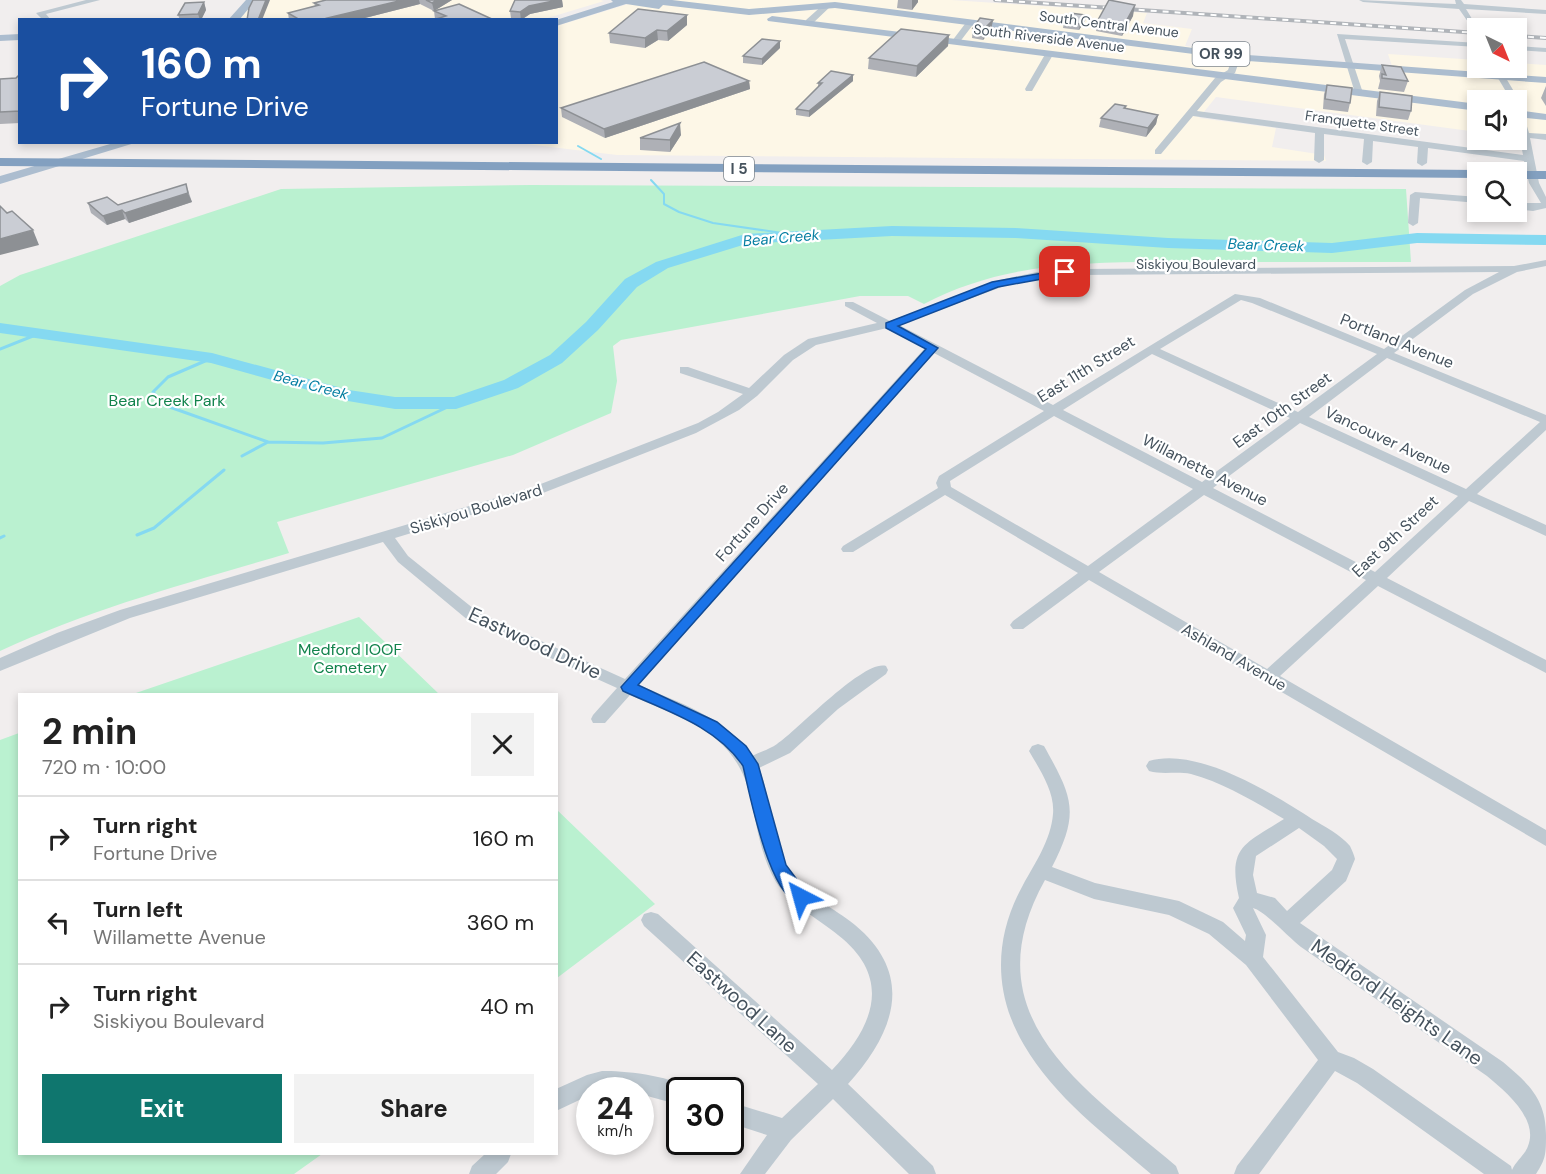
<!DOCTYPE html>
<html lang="en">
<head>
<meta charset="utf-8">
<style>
  :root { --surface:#fff; --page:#f2f2f2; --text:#222; --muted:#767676; --line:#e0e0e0; --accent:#0f766e }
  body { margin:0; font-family:"DM Sans",sans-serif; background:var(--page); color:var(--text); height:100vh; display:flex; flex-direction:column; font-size:22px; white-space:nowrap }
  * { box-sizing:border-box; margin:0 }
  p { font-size:20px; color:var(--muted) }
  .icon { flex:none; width:33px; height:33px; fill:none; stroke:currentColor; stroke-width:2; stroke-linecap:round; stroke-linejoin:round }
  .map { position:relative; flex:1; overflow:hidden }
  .details { position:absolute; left:18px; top:693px; width:540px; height:462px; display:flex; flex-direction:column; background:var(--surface); border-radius:0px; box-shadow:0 3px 9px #0003 }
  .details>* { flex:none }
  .guide { position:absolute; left:18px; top:18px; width:540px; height:126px; border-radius:0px; box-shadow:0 3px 9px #0003; background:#1a4fa0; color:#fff; overflow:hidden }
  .needle { width:39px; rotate:137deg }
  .controls { position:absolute; left:1467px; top:18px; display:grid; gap:12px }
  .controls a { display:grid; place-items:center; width:60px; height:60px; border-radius:0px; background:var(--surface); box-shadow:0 3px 9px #0003; font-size:30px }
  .speed { position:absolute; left:576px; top:1077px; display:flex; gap:12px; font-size:30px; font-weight:700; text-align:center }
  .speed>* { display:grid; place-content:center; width:78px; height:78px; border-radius:50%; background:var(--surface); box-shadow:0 3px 9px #0003; line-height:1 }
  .speed small { font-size:15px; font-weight:400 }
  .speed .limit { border:3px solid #111; border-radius:9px; background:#fff; color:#111 }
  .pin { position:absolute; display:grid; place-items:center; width:51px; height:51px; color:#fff; margin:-26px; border-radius:12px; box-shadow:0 3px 9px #0006 }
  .me { position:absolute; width:66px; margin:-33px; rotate:321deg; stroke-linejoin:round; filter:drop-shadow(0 0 4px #0008) }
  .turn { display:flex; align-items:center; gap:21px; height:126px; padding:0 24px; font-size:27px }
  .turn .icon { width:78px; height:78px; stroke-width:2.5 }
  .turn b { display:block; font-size:42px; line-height:51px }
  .round { display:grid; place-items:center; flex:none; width:63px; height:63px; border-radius:0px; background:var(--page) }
  .headline { display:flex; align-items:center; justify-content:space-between; height:102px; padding:0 24px }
  h1 { font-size:36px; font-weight:700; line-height:45px }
  .cta { display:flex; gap:12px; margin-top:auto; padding:12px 24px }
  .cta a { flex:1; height:69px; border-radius:0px; background:var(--accent); color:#fff; font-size:24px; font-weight:700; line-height:69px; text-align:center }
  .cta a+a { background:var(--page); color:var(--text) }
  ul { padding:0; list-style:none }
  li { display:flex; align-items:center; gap:18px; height:84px; padding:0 24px; border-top:2px solid var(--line) }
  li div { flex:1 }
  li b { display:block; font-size:22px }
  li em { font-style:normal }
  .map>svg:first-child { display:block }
  .commercial { fill:#fdf7e7 }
  .green { fill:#baf1d0 }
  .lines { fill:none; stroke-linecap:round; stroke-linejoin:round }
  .stream-far1 { stroke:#85d9f1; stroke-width:2 }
  .stream { stroke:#85d9f1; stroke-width:3 }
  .river { fill:#85d9f1; fill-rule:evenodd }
  .minor { fill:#bec9d1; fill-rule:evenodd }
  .major { fill:#acbdcf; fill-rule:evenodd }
  .highway { fill:#83a0c0; fill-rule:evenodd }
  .rail-casing { stroke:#b0b4b9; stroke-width:4 }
  .rail { stroke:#fff; stroke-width:2; stroke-dasharray:6; stroke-linecap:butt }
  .wall { fill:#aeb0b6 }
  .shaded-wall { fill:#8d9094 }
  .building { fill:#cacdd4; stroke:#8d9094; stroke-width:1.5 }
  .route { fill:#1a73e8; stroke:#114b97; stroke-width:1.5 }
  .labels { text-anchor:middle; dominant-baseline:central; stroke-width:4.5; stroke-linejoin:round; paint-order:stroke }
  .far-street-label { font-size:14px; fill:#45525d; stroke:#fff }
  .shield { fill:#fff; stroke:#7d868e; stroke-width:1.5 }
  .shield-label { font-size:15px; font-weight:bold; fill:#45525d }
  .far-water-label { font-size:15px; font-style:italic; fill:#057ea2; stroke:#fff }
  .street-label { font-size:16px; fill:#45525d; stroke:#fff }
  .park-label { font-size:16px; fill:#12834c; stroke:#fff }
  .near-street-label { font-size:20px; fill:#45525d; stroke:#fff }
</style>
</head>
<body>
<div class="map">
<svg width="1546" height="1174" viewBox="0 0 1546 1174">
  <rect width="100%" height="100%" fill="#f1eeee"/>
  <path class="commercial" d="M257,0h343l4,1 -63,19h-300l1,-6z
    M641,0h310l196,13 -4,10 49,6 -7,17 76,11 131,9 -4,-12 89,6 1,8h38l1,-5 29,2v74l-26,-3 2,9 -43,-5h37v-40h-38l-1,39 -6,-1 -1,-7 -254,-34 -17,21 77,10 -4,19 52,8 2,6 -709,-6 -99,-12 38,-1 1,-116z"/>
  <path class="green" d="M531,185l875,4 5,73c-70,0 -140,0 -210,0 -96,0 -190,-4 -277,42l-16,-8h-48l-239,44 -8,6 4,35 -6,32 -98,42 -236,67 12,31c-98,29 -196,55 -289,98v-365l20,-11 261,-86z
    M359,617l80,77h-306z
    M19,733l1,421h302l-28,20h-294v-434z
    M556,809l99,95 -98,74h-1z"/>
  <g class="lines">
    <path class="stream-far1" d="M578,146l23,13
      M651,180l13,14v10l15,8 34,11 90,13"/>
    <path class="stream" d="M0,349l38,-15
      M212,358l-44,19 -15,15 11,13 104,37
      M242,456l26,-14 55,1 59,-5 74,-35
      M137,535l17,-7 70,-58
      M0,538l4,-2"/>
    <path class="river" d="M892,226l124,2 152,10 164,5 85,-10 129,2v10l-129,-2 -85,10 -164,-5 -152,-10 -124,-2 -146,8 -78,24 -31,19 -39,43 -36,33 -44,25 -62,21h-61l-47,-8 -137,-38 -211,-30v-10l212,30 137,37 46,7h59l50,-17 46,-25 36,-33 39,-43 31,-17 89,-28z"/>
    <path class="minor" d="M86,0h14l-54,14 5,6h-8l-7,-7z
      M1359,0l97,4 -1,-4h6l3,4 82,6v4l-80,-5 11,18 -4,2 -14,-20 -96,-7z
      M825,3l7,2 -20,19h-6v-4z
      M968,20l7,2 -16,21h-6l-1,-2z
      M1337,34l141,9v4l-133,-8 18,54 -4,3 -4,-3z
      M1516,46l30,2v4l-30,-2z
      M1047,51l7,2 -22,38h-6l-1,-2z
      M1237,54l4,2 -6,17 -14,9 -24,29 326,44 -7,-38v-17h-5l-19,-32h8l19,32 10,33 17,1v6l-16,-2 9,45 7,14v11l-13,3 -17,-2v-6h25l-12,-20 -5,-22 -96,-13 -1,15 -5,3 -5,-3 1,-16 -45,-6 -1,21 -5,3 -5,-3 2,-23 -40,-5v26l-5,3 -5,-3 1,-27 -122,-17 -32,38h-6v-4l60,-72 13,-8 5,-14z
      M1415,192l63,5v6l-58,-5 -2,25 -5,3 -5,-3 2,-28z
      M1546,260v6l-29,6 -44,22 -79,59 152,62v15l-69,64 69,31v11l-77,-35 -82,77 159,82v13l-168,-87 -98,90 266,154v16l-457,-266 -66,49h-10l-3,-4 3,-4 65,-48 -133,-78 -92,57h-10l-2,-3 2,-3 95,-58 -2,-5 3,-7 105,-65 -110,-58 -295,332c40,18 87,32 113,71 8,-4 18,-7 25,-12 21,-14 87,-85 109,-78l2,4 -2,4 -48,35 -48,44 -31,15c13,32 12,75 32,105 16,23 43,35 64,52 61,51 39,108 -7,159l85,82 3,8h-27l-76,-75 -42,41 -26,34h-25l27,-39 -37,-12v-21l52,16 36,-34 -174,-158 -3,-6 3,-6 7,-2 7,2 174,156c42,-44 61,-92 6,-135 -21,-17 -47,-30 -62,-53 -15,-25 -19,-55 -25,-83 -15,-67 -65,-79 -121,-104l-25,28h-12l-2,-4 2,-4 24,-27 -148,-67 -71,-59 -15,-20 -253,76 -130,53v-13l57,-25 63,-23 413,-123 165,-64 20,-11 25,-18 -63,-21v-6h8l61,21 35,-33 24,-16 69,-16 -32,-17v-4h8l37,19 110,-41 37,-8 42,-3 435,-3zM1499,272l-34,18 -81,59 -124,-51 -25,-4 -182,111 -154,-80 108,-40 30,-7 42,-3zM1241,300l11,3 125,51 -79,58 -138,-63zM887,328l38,20 -300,331 -146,-66 -71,-57 -13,-18 148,-45 153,-60 43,-23 18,-14 36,-36 23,-15zM1152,354l138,64 -88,64 -139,-72zM1387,358l153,64 -74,67 -157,-72zM1054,416l139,73 -105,77 -137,-79 -1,-6zM1300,423l158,73 -83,76 -162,-84zM1204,495l162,85 -99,89 -168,-97z
      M1038,744l6,2c29,52 36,66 8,121l43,16 84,18 44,21 22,19 1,-6 -13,-27 6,-10c-12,-52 6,-54 45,-79 -29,-17 -60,-36 -93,-45 -14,-3 -29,1 -42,-3l-3,-5 3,-5c48,-15 124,33 163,58 12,7 29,16 38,27 2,4 4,9 5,13l-9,22 -46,42 203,139c26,22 43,37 43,73 0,18 0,24 -10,39h-52l-127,-91 -22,-12 -76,103h-25l3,-8 81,-106 -72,-95 -37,-31 -40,-19 -75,-16 -49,-19c-76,136 38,207 131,286l3,8h-28c-45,-39 -97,-77 -127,-129 -31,-52 -30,-108 -1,-160 12,-22 28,-45 30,-71 2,-22 -13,-44 -24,-63l3,-5zM1299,828l25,18 13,13 -5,11 -45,41 -12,-13 -18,-5 -4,-18 3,-19zM1253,908c12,3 36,30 48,39l186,129c18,15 52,43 41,70 -3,9 -12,15 -16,24l-1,-4 -138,-97 -19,-11 -16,-6 -75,-95 3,-22z
      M602,1071c19,-1 75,5 87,19h-9v15l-40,-11v-4h-50v5l-34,16v-22l31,-14z
      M485,1154h26l-3,8 -12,12h-27l3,-8z"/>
    <path class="major" d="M246,0h10l-17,20h-11z
      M611,0h61l77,9 86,-7 413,53 298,22v6l-298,-22 -413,-53 -86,7 -86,-10 -4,4 -33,-5 -70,22v-6l57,-18z
      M772,16l706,88v7l-710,-90 -1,-2z
      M20,34v6l-20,1v-6z
      M1516,110l30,4v6l-30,-3z
      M117,142h21l-138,42v-8z"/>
    <path class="highway" d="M0,158l1478,12 6,2h-6v6l-1478,-12z
      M1516,171h30v8h-30v-7h-6z"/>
    <defs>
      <path id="rail" d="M995,0l483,33
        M1516,36l30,2"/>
    </defs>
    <use href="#rail" class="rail-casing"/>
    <use href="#rail" class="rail"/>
  </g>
  <path class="wall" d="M326,0h126l-18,11 -14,-7 -63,16h-68l-1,-7 27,-7 -1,-3z
    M515,0h47l1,7 -33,7 -9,6 -10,-2 -1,-7z
    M898,0h20v2l-6,8 -15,-2z
    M204,2l2,8 -5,10h-21l-2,-5z
    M434,11l60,9 -59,-1z
    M687,15v10l-19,16 -10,-1 -13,8 -35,-5 -1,-10z
    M1086,15l-1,6 -6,9 -16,-2 1,-6z
    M1133,16l-11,20 -26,-5 2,-11z
    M993,20l-2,10 -8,10 -11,-2 1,-10z
    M949,35l-1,11 -32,31 -48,-8 1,-11z
    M780,48l-18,17 -19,-2v-7z
    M1382,65l26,16 -4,11 -26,-3 2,-8 -1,-5z
    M20,74v49l-20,1v-45l16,-1z
    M853,75v6l-44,36 -13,-2v-6l22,-21v-5z
    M749,81l1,8 -145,49 -43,-21 -1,-9z
    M1327,85l23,18 -2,9 -25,-3 1,-15z
    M1546,86v20l-5,-8z
    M1380,92l31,19 -3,9 -32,-4 1,-15z
    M1126,106v3l32,6 -2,9 -10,13 -47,-10 2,-9z
    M681,135l-11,17 -30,-2v-12z
    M186,184l6,18 -63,21 -4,-4 -18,6 -16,-12 -3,-10 30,2z"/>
  <path class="shaded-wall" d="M266,0h4l-8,20h-4z
    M403,0h16l1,4 -63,16h-29l-1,-2z
    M437,0h15l-18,11 -2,-8z
    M558,0h4l1,7 -33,7 -9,6 -1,-8 9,-6z
    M912,0h6v2l-6,8z
    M204,2l2,8 -5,10h-1l-2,-6z
    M1135,5l-2,11 -11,20 2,-11z
    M687,15v10l-19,16 -1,-10z
    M1086,15l-1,6 -6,9 1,-6z
    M993,20l-2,10 -8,10 1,-11z
    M657,30l1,10 -13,8v-10z
    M949,35l-1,11 -32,31 1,-11z
    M780,41v7l-18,17v-6z
    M853,75v6l-44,36v-6z
    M749,81l1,8 -145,49 -1,-9z
    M1158,115l-2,9 -10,13 2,-9z
    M680,123l1,12 -11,17v-12z
    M188,193l4,9 -63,21 -4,-10z
    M122,210l3,9 -18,6 -4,-9z
    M33,230l6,15 -39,10v-16z"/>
  <path class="building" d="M253,0h13l-8,20h-11l2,-12z
    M326,0h77l-76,18 3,2h-30l-12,-7 31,-8 -5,-2z
    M426,0h11l-5,3z
    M515,0h43l-29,6 -9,6 -10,-1z
    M1109,0l26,5 -11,20 -26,-5z
    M204,2l-6,12 -20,1 7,-12z
    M459,4l35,16h-61l13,-4 -12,-5z
    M638,9l49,6 -20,16 -10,-1 -12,8 -36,-5z
    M1070,13l16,2 -6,9 -16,-2z
    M980,18l13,2 -9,9 -11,-1z
    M901,29l48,6 -32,31 -48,-8z
    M762,39l18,2 -18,18 -19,-3z
    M704,62l45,19 -145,48 -43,-21z
    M1382,65l19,2 7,14 -26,-3v-4l4,1z
    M831,71l22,4 -44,36 -13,-2 26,-26h-4z
    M20,74v37l-20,1v-33l16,-1z
    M1327,85l25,3 -2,15 -25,-4z
    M1380,92l32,4 -1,15 -32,-4z
    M1115,104l11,2 -2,2 34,7 -10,13 -47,-10z
    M680,123l-10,17 -30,-2z
    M186,184l2,9 -63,20 -3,-3 -19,6 -15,-13 19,-6 11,8z
    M0,206l7,7 5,-2 21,19 -33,9z"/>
  <path class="route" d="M1065,269l4,1v4l-71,13 -100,39 40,22 -300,337 79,37 29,24 12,18 28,101 24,32 -3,5c-35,13 -58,-112 -64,-136 -26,-40 -79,-56 -120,-75l-2,-4 305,-338 -40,-21v-5l106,-41z"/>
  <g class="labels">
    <g class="far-street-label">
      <text transform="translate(1109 24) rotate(7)">South Central Avenue</text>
      <text transform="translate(1049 38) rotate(7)">South Riverside Avenue</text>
      <text transform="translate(1362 123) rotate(8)">Franquette Street</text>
      <text x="1196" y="264">Siskiyou Boulevard</text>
    </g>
    <g class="shield">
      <rect x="1192.5" y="42" width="57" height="24" rx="4.5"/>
      <rect x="724" y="157" width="30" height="24" rx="4.5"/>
    </g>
    <g class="shield-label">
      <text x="1221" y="54">OR 99</text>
      <text x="739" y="169">I 5</text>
    </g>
    <g class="far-water-label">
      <text transform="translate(781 238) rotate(-5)">Bear Creek</text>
      <text transform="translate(1266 245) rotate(2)">Bear Creek</text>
      <text transform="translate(311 385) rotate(15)">Bear Creek</text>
    </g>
    <g class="street-label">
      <text transform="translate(1397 341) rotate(22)">Portland Avenue</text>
      <text transform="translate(1086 369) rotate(-32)">East 11th Street</text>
      <text transform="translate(1282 410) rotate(-36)">East 10th Street</text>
      <text transform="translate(1388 440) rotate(25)">Vancouver Avenue</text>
      <text transform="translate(1205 470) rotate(27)">Willamette Avenue</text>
      <text transform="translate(476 509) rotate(-17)">Siskiyou Boulevard</text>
      <text transform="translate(752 522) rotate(-48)">Fortune Drive</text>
      <text transform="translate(1395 536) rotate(-43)">East 9th Street</text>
      <text transform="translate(1234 657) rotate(30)">Ashland Avenue</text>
    </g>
    <g class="park-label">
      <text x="167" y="400">Bear Creek Park</text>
      <text x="350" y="649">Medford IOOF<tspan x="350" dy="18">Cemetery</tspan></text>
    </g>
    <g class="near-street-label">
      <text transform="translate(535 643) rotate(25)">Eastwood Drive</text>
      <text transform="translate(742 1002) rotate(42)">Eastwood Lane</text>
      <text transform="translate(1397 1002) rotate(35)">Medford Heights Lane</text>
    </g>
  </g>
</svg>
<div class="controls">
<a><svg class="needle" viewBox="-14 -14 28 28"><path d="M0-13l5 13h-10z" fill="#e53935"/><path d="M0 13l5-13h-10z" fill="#767676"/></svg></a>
<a><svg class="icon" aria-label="sound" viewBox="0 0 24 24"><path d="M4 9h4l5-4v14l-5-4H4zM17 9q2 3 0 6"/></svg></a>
<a><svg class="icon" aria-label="search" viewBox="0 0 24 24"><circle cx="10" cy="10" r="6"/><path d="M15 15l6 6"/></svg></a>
</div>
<div class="speed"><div>24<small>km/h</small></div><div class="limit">30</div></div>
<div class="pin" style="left:1065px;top:272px;background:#d93025"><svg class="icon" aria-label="arrive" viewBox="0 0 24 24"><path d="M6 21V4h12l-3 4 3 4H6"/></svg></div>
<svg class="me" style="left:801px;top:897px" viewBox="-20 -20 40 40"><path d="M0-17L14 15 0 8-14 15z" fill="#1a73e8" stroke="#fff" stroke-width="4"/></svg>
<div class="guide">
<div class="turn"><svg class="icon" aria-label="right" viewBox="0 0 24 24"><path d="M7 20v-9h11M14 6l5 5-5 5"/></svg><div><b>160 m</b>Fortune Drive</div></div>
</div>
<section class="details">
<div class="headline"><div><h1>2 min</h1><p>720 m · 10:00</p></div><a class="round"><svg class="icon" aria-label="close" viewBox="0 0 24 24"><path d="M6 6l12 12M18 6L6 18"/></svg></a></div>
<ul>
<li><svg class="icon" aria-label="right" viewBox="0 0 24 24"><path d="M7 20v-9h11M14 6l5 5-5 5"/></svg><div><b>Turn right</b><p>Fortune Drive</p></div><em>160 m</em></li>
<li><svg class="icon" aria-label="left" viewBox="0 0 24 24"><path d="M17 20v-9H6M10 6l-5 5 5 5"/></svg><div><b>Turn left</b><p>Willamette Avenue</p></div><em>360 m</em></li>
<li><svg class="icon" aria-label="right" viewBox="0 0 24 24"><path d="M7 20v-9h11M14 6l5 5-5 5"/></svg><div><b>Turn right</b><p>Siskiyou Boulevard</p></div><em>40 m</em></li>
</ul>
<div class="cta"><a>Exit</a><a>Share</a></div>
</section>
</div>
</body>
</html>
